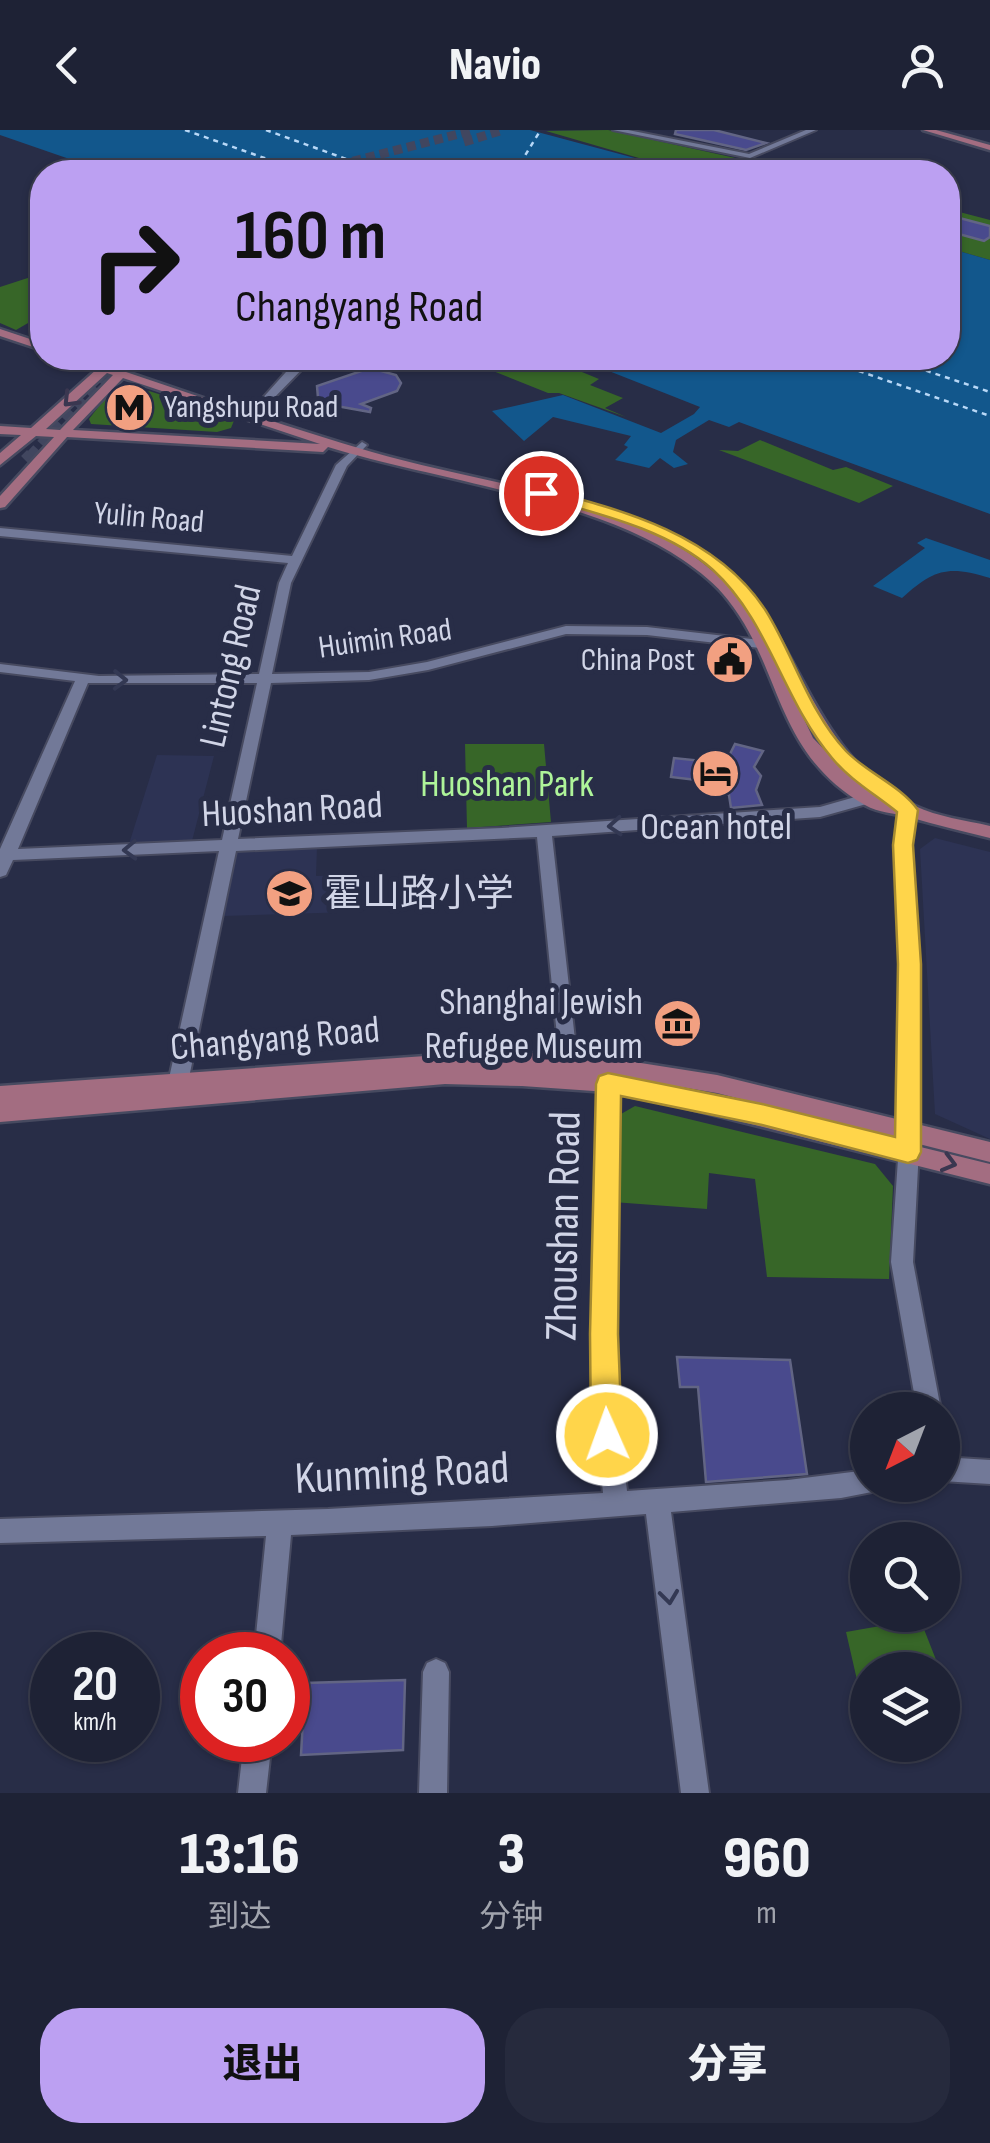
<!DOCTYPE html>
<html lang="zh">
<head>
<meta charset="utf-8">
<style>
  :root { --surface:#1e2235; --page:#262a3d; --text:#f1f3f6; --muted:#a1a4ad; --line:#3c3f50; --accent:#bca0f2 }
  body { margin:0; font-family:"Sofia Sans Condensed","Noto Sans SC",sans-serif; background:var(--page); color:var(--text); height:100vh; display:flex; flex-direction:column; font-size:38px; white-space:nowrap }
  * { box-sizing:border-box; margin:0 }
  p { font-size:32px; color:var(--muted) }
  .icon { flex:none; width:55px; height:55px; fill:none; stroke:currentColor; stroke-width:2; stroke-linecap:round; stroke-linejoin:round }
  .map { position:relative; height:1663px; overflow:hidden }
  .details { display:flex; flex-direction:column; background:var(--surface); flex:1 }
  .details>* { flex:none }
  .banner { position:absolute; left:30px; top:30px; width:930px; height:210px; border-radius:40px; box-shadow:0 2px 8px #0004,0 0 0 2px var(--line); background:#bca0f2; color:#111; overflow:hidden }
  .needle { width:65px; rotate:222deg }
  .controls { position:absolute; left:850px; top:1262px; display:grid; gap:20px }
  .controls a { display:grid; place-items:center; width:110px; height:110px; border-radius:50%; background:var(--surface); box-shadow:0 2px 8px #0004,0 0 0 2px var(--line); font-size:50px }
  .speed { position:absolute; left:30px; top:1502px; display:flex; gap:20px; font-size:50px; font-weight:700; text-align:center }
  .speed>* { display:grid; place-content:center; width:130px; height:130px; border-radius:50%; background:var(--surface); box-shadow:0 2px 8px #0004,0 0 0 2px var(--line); line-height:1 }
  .speed small { font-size:25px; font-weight:400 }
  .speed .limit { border:15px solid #d22; background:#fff; color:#111 }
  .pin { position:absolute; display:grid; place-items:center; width:85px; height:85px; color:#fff; margin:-42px; border:5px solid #fff; border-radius:50%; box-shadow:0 2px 10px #0007 }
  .me { position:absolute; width:110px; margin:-55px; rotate:358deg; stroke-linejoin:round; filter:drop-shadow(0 0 8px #0008) }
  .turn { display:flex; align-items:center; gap:35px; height:210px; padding:0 40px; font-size:45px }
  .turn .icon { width:130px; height:130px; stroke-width:2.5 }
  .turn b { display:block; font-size:70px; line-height:85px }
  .eta { display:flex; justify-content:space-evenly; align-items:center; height:170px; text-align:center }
  .eta b { font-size:60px; font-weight:800; line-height:70px }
  .button { display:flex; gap:20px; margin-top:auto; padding:20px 40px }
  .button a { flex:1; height:115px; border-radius:40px; background:var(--accent); color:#111; font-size:40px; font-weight:800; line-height:115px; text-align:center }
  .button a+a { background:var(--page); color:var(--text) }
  header { display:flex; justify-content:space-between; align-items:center; height:130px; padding:0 40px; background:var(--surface); font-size:45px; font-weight:800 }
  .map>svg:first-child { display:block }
  .built { fill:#2d3354 }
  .green { fill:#376628 }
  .water { fill:#12578c }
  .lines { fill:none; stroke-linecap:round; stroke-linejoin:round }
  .ferry { stroke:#b8d8f7; stroke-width:2.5; stroke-dasharray:5 5; stroke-linecap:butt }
  .building { fill:#494a8d; stroke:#626584; stroke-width:2.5 }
  .major-tunnel-far2 { stroke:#41465f; stroke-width:9; stroke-dasharray:9 5; stroke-linecap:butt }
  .major-tunnel-far1 { stroke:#41465f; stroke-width:11; stroke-dasharray:11 6; stroke-linecap:butt }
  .major-tunnel { stroke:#41465f; stroke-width:14; stroke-dasharray:14 8; stroke-linecap:butt }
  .minor-casing { stroke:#474a60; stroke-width:4 }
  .major-casing { stroke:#474a60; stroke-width:5 }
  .minor { fill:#727998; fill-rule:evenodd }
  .major { fill:#a36d81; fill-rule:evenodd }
  .oneway { stroke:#3a3750 }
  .oneway2 { stroke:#333853 }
  .route { fill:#ffd54a; stroke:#a68a30; stroke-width:2.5 }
  .labels { text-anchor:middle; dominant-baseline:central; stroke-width:10; stroke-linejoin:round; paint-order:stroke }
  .far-poi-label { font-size:32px; fill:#d1d5e7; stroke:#282d47; text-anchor:start }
  .far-street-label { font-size:32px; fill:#d1d5e7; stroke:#282d47 }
  .street-label { font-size:38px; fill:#d1d5e7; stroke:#282d47 }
  .park-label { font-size:38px; fill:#aef499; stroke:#282d47 }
  .poi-label { font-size:38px; fill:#d1d5e7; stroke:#282d47 }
  .near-street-label { font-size:45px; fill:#d1d5e7; stroke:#282d47 }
</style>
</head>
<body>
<header><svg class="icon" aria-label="back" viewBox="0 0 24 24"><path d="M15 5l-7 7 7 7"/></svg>Navio<svg class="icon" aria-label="person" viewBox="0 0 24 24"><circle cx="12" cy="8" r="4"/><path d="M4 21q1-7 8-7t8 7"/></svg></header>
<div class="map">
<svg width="990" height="1663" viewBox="0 0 990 1663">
  <rect width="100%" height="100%" fill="#282d47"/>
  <path class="built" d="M157,625l57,1 -22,85 -63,3z
    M935,708l55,14v287l-55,-25 -15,-265z
    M317,718l-1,28 36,-1 -1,37 -128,4 10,-65z"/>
  <path class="green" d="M608,0l192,42h-113l-141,-41z
    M948,79l42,11v40l-42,-12z
    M40,144l2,41 -26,15 -16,-7v-36z
    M479,228h77l4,5 39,16 -9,6 33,13 -18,10 21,9 -67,-24h-11l-70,-28 7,-3z
    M133,256l102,32 -4,10 -14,4 -126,-8 -2,-5 21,-27z
    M760,310l73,30 13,-3 47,19 -34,17 -140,-53 19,1z
    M465,614h79l7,78 -84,6z
    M635,976l240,58 18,22 -4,93 -122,-2 -12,-98 -46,-6 -2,36 -94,-7 4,-76 4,-12z
    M920,1489l20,51h-72l-1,22 -7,1 -14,-61z"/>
  <path class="water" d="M0,0h530l157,42h-580l-107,-37z
    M948,118l42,12v254l-251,-92 -10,5 -20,-7 -33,20 -3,12 15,12 -14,4 -14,-10 -11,10 -34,-8 13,-13 -4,-2 7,-9 -78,-19 -29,24 -32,-30 71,-16 98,38 33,-19 6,-7 -124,-49h372z
    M926,408l64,22v18c-42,-13 -56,-9 -88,20l-29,-12 52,-38 -8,-5z"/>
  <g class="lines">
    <path class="ferry" d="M185,0l119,42
      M266,0l116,42
      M515,42l25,-41
      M821,228l169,58
      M888,228l102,34"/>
  </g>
  <path class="building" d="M676,0h38l52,13 -20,7 -71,-16z
    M948,85l42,11v11l-6,4 -36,-10z
    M370,238l26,7 5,8 -4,8 -36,13 10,4 -1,4 -39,-7 -12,5 -2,-24z
    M735,614l28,7 -9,16 7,9 -5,14 6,15 -31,3 -2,-13 -24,-14 -34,-4 3,-19 38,4 16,-4z
    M677,1227l113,3 17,114 -101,8 -8,-95h-18z
    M405,1550l-2,70 -102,5 4,-72z"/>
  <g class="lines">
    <path class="major-tunnel-far2" d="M464,12l39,-12
      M312,42l162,-42"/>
    <path class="major-tunnel-far1" d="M30,327l89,-99"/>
    <path class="major-tunnel" d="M26,331l6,-6"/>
    <defs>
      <path id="minor" d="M613,0h15l121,24 57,-24h10l-66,28z
        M252,228h13l26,9 11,-9h11l-46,47 -21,13 -4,-1v-4l18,-12 26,-29z
        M362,312l5,3 -20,21 -56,117 -19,91 97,-2 58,-10 139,-36 81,1 113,13 14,-2 7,4 -2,3 -19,3 -113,-13 -81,-1 -138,36 -59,10 -98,3 -33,156 264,-11 318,-21 63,-18 8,5 -3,4 -68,19 -268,19 27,239 -2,6 -7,2 -7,-2 -2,-6 -24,-238 -301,14 -50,241 -3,6 -7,2 -7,-2 -3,-6 53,-241 -206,9 -7,15 -6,2v-28l75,-168 -75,-9v-8l99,12 160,-2 20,-91 9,-20 -288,-27v-8l292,28 44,-91zM88,553h169l-35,157 -204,9z
        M908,675l8,5 -5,35 8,119 1,166 -7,132 28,148h-24l-26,-148 9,-132 1,-166 -6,-119 5,-35z
        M609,933l7,2 2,6c-4,140 -8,280 9,420l161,-11 80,-10v15h11l-2,6 -36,7 -170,14 38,281h-28l-35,-279 -154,12 -201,9 -11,120h-26l12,-119 -266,7v-24l328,-10 275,-16c-15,-140 -10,-281 -3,-422l2,-6z
        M942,1327l48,3v24l-48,-3z
        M436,1529l9,4 4,9 -2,121h-28l4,-121 4,-9z
        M244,1610h28l-6,53h-28z"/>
      <path id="major" d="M923,0h13l54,15v5z
        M0,199l42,14v7l-42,-14z
        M68,228h16c95,31 191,66 288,94 126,37 303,47 382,165l12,-2c43,70 69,154 149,191 23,11 50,14 75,20v12c-27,-7 -54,-13 -81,-21 -15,-4 -30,-4 -44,-12 -91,-52 -82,-136 -137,-205 -12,-16 -29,-29 -45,-40 -90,-62 -248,-80 -355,-113l-5,5 -256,-15 -62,70 -5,1v-12l54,-59 -18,-1 -36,29v-12l21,-18 -21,-1v-8l31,2 66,-59zM107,243l6,2 -53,55 -14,-1zM123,248l197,66 -247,-14zM779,537l33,60 31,42 -30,-31z
        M497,921l112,7 108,17 273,67v20l-273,-69 -54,-9 327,80v20l-315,-79 -67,-13 -86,-6 -77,-2 -445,38v-36z"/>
    </defs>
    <use href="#minor" class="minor-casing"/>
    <use href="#major" class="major-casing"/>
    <use href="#minor" class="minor"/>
    <use href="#major" class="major"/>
  </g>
  <defs><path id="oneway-chevron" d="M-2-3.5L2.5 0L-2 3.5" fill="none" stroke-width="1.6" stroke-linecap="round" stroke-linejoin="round" transform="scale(2.5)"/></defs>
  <g class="oneway">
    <use href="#oneway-chevron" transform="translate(70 270) rotate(134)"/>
    <use href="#oneway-chevron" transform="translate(949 1033) rotate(15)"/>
  </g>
  <g class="oneway2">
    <use href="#oneway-chevron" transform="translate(120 550) rotate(1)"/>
    <use href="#oneway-chevron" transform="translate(615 696) rotate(176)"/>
    <use href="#oneway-chevron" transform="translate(130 720) rotate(178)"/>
    <use href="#oneway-chevron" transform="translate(669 1467) rotate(83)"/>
  </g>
  <path class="route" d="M541,359c83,21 176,46 225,122 28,45 43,101 80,140 21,22 54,34 72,59l-5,35 8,119v188l-4,8 -9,3 -146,-38 -141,-29 -3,238 4,101 -4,11 -11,5 -11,-5 -5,-11 -1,-101 6,-250 3,-8 9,-3 154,31 133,33 3,-173 -5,-119 4,-33c-21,-17 -48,-33 -65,-54 -49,-57 -63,-137 -119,-188 -47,-42 -119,-57 -177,-74v-6z"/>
  <defs>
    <symbol id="metro-disc" viewBox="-11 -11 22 22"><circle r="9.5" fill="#f2a081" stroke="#282d47"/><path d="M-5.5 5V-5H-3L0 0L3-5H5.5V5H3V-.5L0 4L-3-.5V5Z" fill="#111"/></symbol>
    <symbol id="civic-disc" viewBox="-11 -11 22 22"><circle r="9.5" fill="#f2a081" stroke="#282d47"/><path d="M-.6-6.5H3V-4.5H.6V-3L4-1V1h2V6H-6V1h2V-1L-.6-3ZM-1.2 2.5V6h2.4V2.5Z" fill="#111"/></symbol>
    <symbol id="hotel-disc" viewBox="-11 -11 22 22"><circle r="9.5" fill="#f2a081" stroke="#282d47"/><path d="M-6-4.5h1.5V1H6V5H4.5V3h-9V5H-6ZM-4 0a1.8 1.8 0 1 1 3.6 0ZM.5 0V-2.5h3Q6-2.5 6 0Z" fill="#111"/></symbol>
    <symbol id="school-disc" viewBox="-11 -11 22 22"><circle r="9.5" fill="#f2a081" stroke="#282d47"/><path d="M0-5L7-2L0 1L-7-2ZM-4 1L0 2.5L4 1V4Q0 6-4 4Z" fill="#111"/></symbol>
    <symbol id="museum-disc" viewBox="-11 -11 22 22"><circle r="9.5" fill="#f2a081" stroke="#282d47"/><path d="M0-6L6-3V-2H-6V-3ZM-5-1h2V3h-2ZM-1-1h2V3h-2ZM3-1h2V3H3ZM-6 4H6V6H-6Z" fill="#111"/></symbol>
  </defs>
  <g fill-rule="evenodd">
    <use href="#metro-disc" x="102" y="250" width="55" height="55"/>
    <use href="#civic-disc" x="702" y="502" width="55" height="55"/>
    <use href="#hotel-disc" x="688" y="616" width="55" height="55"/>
    <use href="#school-disc" x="262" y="736" width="55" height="55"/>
    <use href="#museum-disc" x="650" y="866" width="55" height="55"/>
  </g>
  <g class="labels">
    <g class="far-poi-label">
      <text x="164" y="277">Yangshupu Road</text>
      <text x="695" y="530" text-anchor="end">China Post</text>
    </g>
    <g class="far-street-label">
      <text transform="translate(149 388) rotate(5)">Yulin Road</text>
      <text transform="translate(385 509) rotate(-8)">Huimin Road</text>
    </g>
    <g class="street-label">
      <text transform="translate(231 536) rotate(-77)">Lintong Road</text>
      <text transform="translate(292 680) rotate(-3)">Huoshan Road</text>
      <text transform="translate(275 909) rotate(-5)">Changyang Road</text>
    </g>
    <g class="park-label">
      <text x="507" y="654">Huoshan Park</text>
    </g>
    <g class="poi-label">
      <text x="716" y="697">Ocean hotel</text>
      <text x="324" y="764" text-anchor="start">霍山路小学</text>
      <text x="643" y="872" text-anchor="end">Shanghai Jewish<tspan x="643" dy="44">Refugee Museum</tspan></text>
    </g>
    <g class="near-street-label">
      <text transform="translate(564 1096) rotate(-89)">Zhoushan Road</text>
      <text transform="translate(402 1344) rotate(-3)">Kunming Road</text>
    </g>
  </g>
</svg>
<div class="controls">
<a><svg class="needle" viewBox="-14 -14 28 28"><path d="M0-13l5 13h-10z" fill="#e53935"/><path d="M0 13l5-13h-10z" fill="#a1a4ad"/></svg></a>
<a><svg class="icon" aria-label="search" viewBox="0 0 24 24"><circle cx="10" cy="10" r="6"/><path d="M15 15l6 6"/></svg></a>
<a><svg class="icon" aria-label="layers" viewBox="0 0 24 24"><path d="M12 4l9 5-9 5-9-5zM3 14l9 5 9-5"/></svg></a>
</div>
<div class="speed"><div>20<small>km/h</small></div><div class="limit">30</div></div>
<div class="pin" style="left:541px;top:363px;background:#d93025"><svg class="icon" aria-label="arrive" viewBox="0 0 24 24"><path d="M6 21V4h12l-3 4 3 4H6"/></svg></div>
<svg class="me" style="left:607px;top:1305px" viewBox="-20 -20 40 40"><circle r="17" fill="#ffd54a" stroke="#fff" stroke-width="3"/><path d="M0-11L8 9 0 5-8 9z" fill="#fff"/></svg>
<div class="banner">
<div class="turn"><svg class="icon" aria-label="right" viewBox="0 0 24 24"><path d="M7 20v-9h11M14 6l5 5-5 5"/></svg><div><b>160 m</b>Changyang Road</div></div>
</div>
</div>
<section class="details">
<div class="eta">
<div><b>13:16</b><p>到达</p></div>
<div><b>3</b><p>分钟</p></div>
<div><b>960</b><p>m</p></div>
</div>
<div class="button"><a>退出</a><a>分享</a></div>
</section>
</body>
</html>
